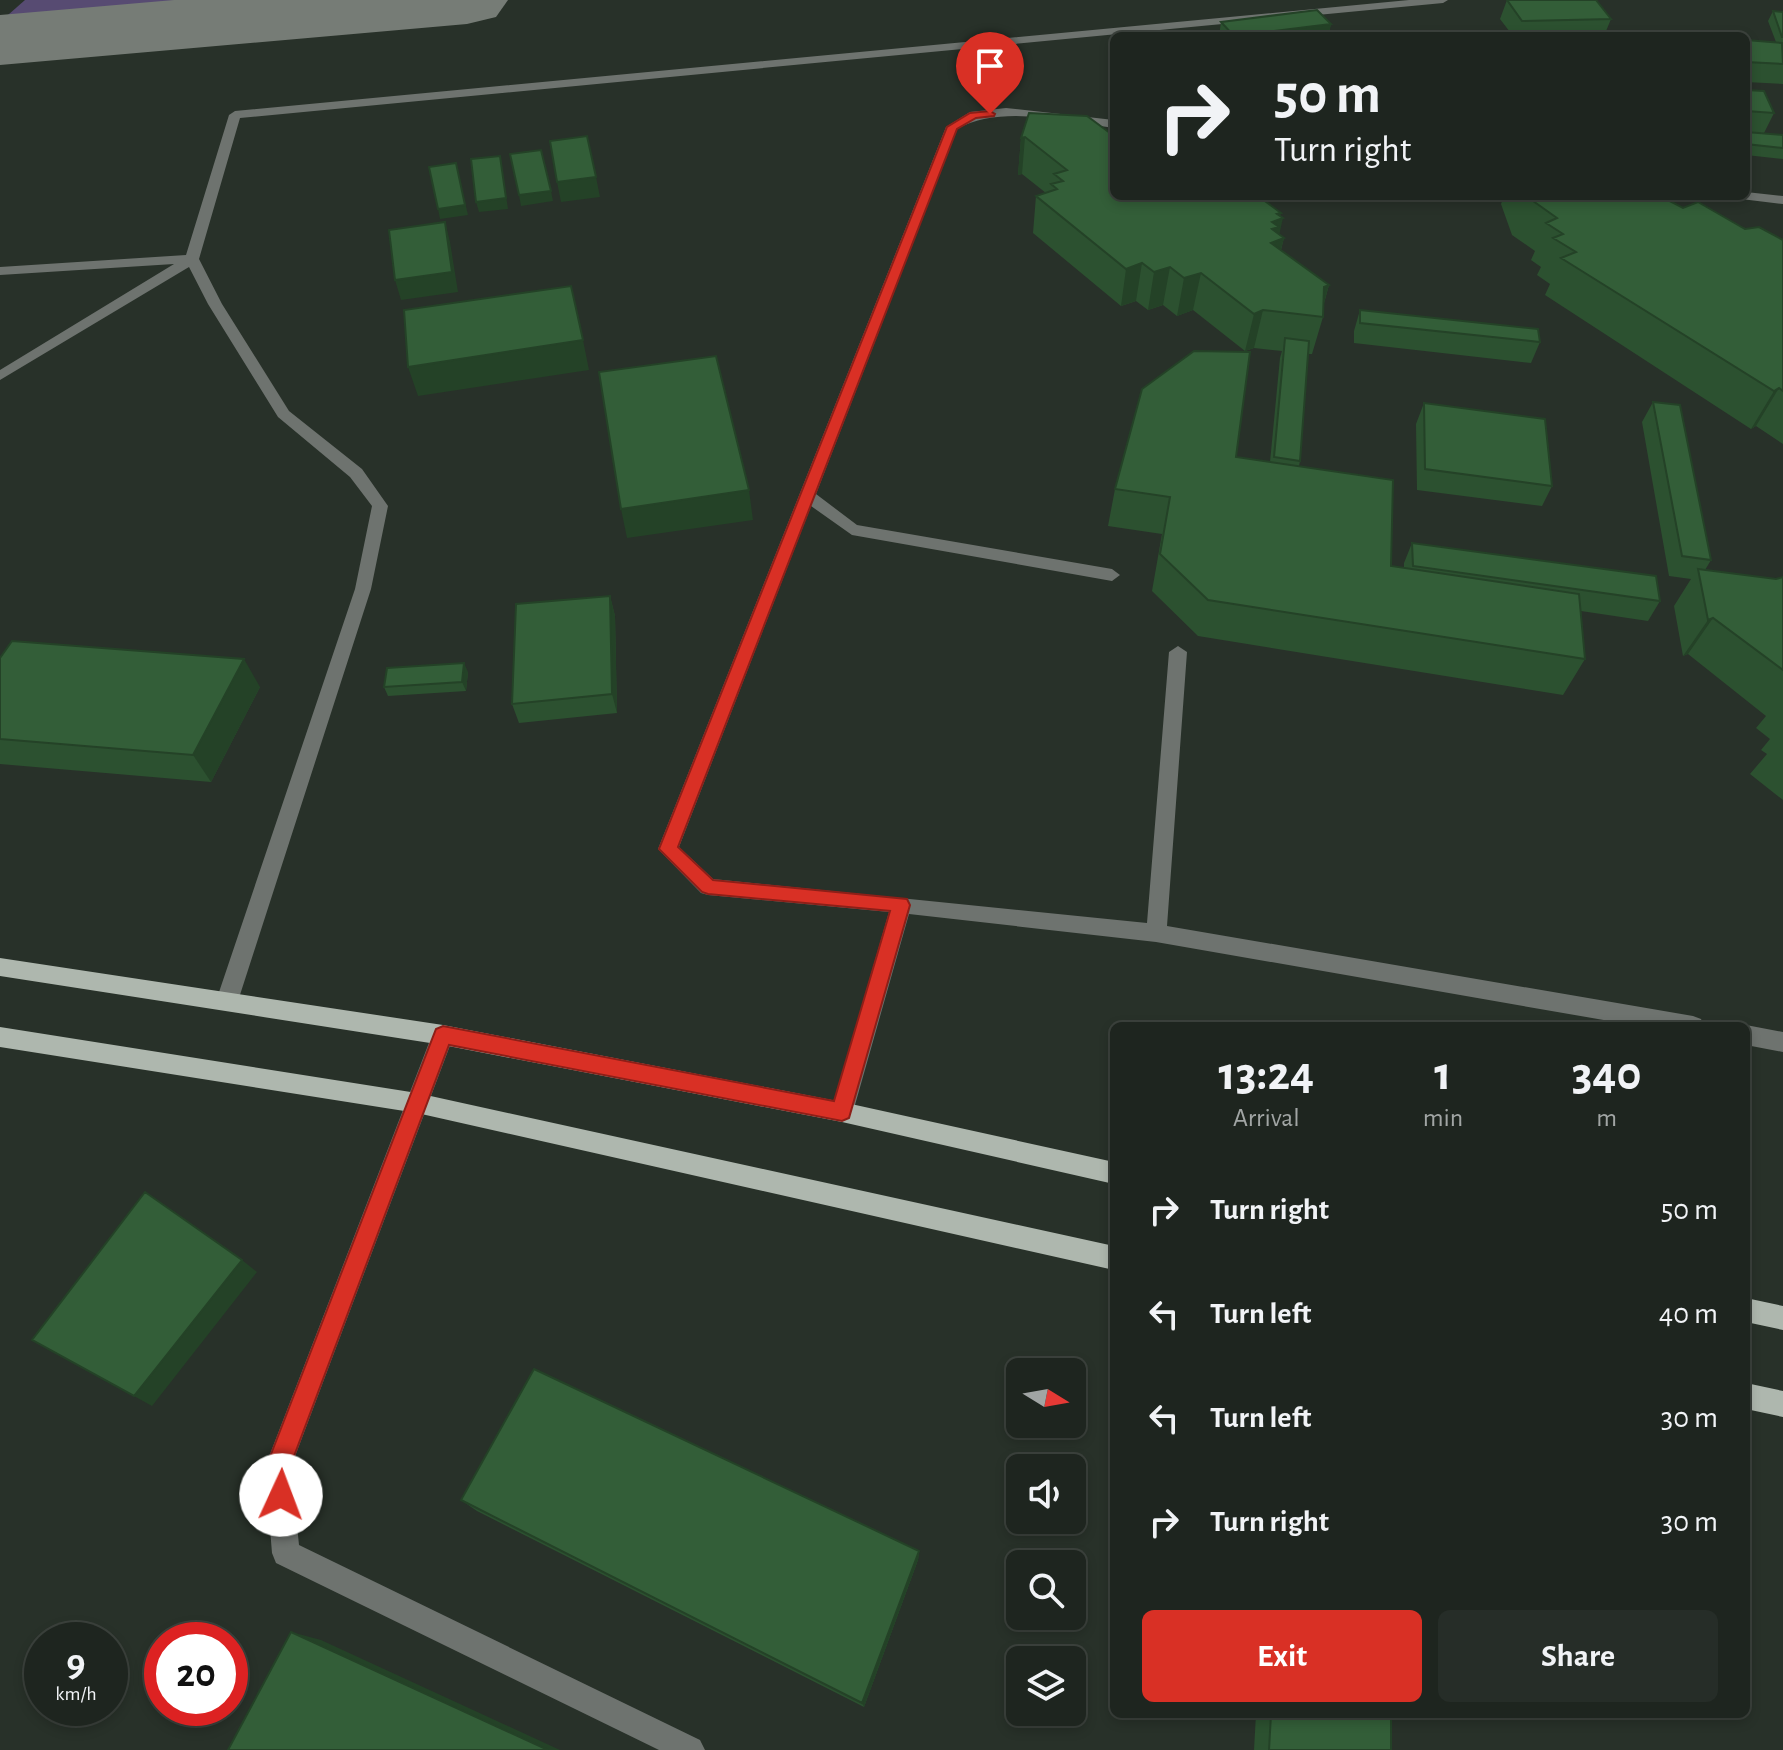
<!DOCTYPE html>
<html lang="en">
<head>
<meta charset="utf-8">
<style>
  :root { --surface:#1e251f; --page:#262d28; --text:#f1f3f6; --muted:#a1a5a4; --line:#3c423d; --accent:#d93025 }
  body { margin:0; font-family:"Alegreya Sans",sans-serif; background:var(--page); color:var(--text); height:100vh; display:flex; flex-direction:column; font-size:30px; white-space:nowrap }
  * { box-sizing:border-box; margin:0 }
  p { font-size:26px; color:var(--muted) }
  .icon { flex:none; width:44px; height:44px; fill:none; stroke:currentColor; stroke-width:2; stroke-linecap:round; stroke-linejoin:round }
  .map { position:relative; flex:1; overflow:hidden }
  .sheet { position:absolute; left:1110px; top:1022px; width:640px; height:696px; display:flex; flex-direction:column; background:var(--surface); border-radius:12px; box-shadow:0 4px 12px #0003,0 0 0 2px var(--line) }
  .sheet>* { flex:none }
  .hud { position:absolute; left:1110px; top:32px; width:640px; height:168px; border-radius:12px; box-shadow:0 4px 12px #0003,0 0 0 2px var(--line); background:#1e251f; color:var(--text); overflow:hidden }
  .needle { width:52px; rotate:101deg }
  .controls { position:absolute; left:1006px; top:1358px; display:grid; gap:16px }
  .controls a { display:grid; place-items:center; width:80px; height:80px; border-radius:12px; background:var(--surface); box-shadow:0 4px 12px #0003,0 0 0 2px var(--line); font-size:40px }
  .speed { position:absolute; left:24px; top:1622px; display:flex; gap:16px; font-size:40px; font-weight:700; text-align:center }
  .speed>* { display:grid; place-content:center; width:104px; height:104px; border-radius:50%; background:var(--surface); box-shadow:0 4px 12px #0003,0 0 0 2px var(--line); line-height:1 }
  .speed small { font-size:20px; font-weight:400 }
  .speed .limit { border:12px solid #d22; background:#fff; color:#111 }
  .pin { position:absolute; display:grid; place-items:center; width:68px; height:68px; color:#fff; margin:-82px -34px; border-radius:50% 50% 50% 0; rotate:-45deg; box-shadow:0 0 8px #0007 }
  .pin .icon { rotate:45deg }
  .me { position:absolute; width:88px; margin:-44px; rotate:2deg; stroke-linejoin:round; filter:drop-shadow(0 0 6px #0008) }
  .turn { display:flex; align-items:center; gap:28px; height:168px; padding:0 32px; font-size:36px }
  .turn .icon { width:104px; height:104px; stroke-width:2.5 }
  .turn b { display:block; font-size:56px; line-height:68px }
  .eta { display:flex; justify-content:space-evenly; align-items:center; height:136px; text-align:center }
  .eta b { font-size:48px; font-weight:700; line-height:56px }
  .action { display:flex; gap:16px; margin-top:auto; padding:16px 32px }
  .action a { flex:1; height:92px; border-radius:12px; background:var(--accent); color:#fff; font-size:32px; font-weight:700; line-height:92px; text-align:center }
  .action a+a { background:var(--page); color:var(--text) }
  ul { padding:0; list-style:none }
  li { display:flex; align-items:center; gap:24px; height:104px; padding:0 32px }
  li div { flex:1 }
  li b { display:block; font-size:30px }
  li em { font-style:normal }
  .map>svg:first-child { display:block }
  .green { fill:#574b72 }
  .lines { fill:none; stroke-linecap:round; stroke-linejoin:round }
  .taxiway { fill:#767c76; fill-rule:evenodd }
  .minor { fill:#6e736f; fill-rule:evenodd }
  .major { fill:#aeb7ae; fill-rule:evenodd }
  .wall { fill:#2c5130 }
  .shaded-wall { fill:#244227 }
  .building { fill:#335e38; stroke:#244227; stroke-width:2 }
  .route { fill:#d93025; stroke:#8d1f18; stroke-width:2 }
</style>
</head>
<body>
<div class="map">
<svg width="1783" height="1750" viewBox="0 0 1783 1750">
  <rect width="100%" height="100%" fill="#283129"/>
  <path class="green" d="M25,0h289l-314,30v-8z"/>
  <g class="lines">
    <path class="taxiway" d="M174,0h334l-12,17 -29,7 -467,41v-50z"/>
    <path class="minor" d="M1409,0h39l-5,3 -1203,115 -41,141 23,45 67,107 73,58 26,37 -17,83 -133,412 -3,7 -8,2 -8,-2 -3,-7 139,-412 17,-83 -22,-29 -72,-60 -70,-113 -19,-37 -189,113v-10l174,-106 -174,11v-8l186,-12 43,-140 6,-4z
      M1006,108l108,12v8c-50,-6 -111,-24 -157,1l-141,365 41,31 255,44 8,6 -8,6 -260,-46 -41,-29 -132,341 34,32 434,44 22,-271 9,-6 9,6 -20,274 526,90 8,3 3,7h-66l-482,-84 -247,-28 -56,198 -3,7 -8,3 -8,-3 -3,-7 58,-200 -181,-17 -7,-2 -43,-44 288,-722 24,-15z
      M1746,192l37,4v8l-42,-5 -1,-3h6z
      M443,1025l8,3 3,7 -163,432 8,78 401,195 5,10h-46l-383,-187 -4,-10 -7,-86 167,-432 3,-7z
      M1746,1025l37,7v20l-37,-7z"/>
    <path class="major" d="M0,958l443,67 399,77 272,60v22l-272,-62 -399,-77 -443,-69z
      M0,1027l417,66 697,153v24l-697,-157 -417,-66z
      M1746,1298l37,8v24l-37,-8z
      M1746,1383l37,8v26l-37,-8z"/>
  </g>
  <path class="wall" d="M1507,0l104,19 -7,17h-91l-13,-17z
    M1773,11l10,1v72l-37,-2v-42l30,2 -8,-21z
    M1221,22l110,2 -3,12h-109z
    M1746,90l28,23 -10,20 19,2v24l-37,-4z
    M1029,113l85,83 167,20 -2,19 5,3 -3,12 48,35 -6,22v10l-11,37h-4l-8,107 -1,5 92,100 13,2v-5l8,-20 248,58 -12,20 -67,-10 4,48 -22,36 -365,-59 -46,-45 10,-57 -54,-8 7,-37 121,-32 34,5 10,-104 2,-7 -28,-3 -9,3 -52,-41 -16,6 -14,-11 -15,5 -12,-9 -15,5 -88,-73 3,-37 10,-3 -24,-19 -4,1 3,-37z
    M1504,196h146l7,4 126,40v204l-27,-18 -5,3 -206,-134 5,-11 -13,-9 4,-8 -10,-7 4,-9 -23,-16 -11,-31z
    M1360,310l180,32 -9,21 -177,-20v-12z
    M1653,402l58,158 -6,10 71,9 7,-2v223l-33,-26 17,-20 -6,-4 9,-11 -14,-11 10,-12 -78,-62 -5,2 -9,-50 17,-27 -22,-3 -27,-154z
    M1424,403l128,83 -10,20 -125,-16 -1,-66z
    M610,596l5,20 2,97 -98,10 -7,-19z
    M0,658l260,29 -49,95 -211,-18z
    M468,672l-2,19 -78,5 -4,-9z
    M461,1500l458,51 -1,9 -54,147 -387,-196z
    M1256,1714h135v36h-137z"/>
  <path class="shaded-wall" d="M1331,24l-3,12h-90z
    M1025,137l-3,37 -4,1 3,-37z
    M500,156l8,53 -29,3 -3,-10z
    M456,163l12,52 -28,4 -2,-10z
    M596,177l4,20 -39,5 -4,-20z
    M551,191l2,10 -32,5 -2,-11z
    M1281,213l-1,6 3,-1 -5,22 6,-2 -10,37 -11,-8 9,-45 5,-8z
    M445,222l5,20 8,50 -57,8 -6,-20z
    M1142,263l-6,38 -15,5 5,-37z
    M1170,267l-7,38 -15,5 6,-38z
    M1201,273l-8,37 -16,6 7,-38z
    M1329,285l-9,31 4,-29z
    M1263,310l-9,38 -9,3 9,-37z
    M583,340l6,30 -171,26 -10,-29z
    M1779,388l-23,38 -5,3 23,-38z
    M749,490l4,30 -126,18 -6,-29z
    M610,596l5,20 2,97 -5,-19z
    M1713,618l-25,36 -5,2 25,-36z
    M244,659l16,28 -49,95 -18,-27z
    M464,663l4,9 -2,19 -4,-9z
    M242,1260l15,12 -105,134 -18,-10z
    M919,1551l-1,9 -54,147 -2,-4z
    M291,1632l30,8 239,110h-12z"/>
  <path class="building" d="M1507,0h89l15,19 -89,2z
    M1317,10l14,14 -97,12 -13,-14z
    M1773,11l10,1v25h-1z
    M1746,40l36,3 1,21 -37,-2z
    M1746,90l18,1 10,22 -28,-2z
    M1029,113l58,3 27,20v60h144l23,17 -4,1 6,4 -11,4 7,5 -7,2 12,9 -13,5 58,42 -5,2 -1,30 -60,-7 -9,4 -53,-41 -17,5 -14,-11 -16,5 -12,-9 -16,6 -90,-73 21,-7 -6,-5 12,-3 -9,-7 13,-4 -42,-33 -4,1z
    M1746,132l37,3v13l-37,-4z
    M587,136l9,41 -39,5 -7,-41z
    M541,150l10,41 -32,4 -9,-41z
    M500,156l6,42 -30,4 -5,-43z
    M456,163l9,42 -27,4 -9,-42z
    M1526,196h124l7,4 7,-2 19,10 15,-6 47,27 14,-2 24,13v151l-4,-3 -5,3 -213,-133 15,-6 -23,-14 10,-4 -17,-11 11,-5z
    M445,222l7,50 -57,8 -6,-50z
    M571,286l12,54 -175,27 -4,-57z
    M1360,310l178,19 2,13 -180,-19z
    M1285,338l24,3 -9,120 -26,-4z
    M1194,351l56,1 -14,105 157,23 -2,86 188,28 6,65 -377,-59 -48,-46 10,-57 -55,-8 27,-100z
    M716,356l33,134 -128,19 -22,-137z
    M1653,402l27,3 31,155 -29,-4z
    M1424,403l121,16 7,67 -127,-17z
    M1412,543l244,33 4,25 -247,-35z
    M1698,569l78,10 7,-2v93l-70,-52 -5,2z
    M610,596l2,98 -100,10 4,-100z
    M12,641l232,18 -51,96 -193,-16v-81z
    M464,663l-2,19 -78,5 3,-19z
    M145,1192l97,68 -108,136 -102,-56z
    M534,1369l385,182 -57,152 -401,-203z
    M291,1632l257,118h-320z
    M1271,1714h120v36h-122z"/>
  <path class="route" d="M990,111l5,3 -1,2 -18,2 -19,11 -279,718 35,33 194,19 3,6 -61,213 -7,3 -393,-76 -159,422 3,28 -4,9 -8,3 -9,-3 -6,-37 170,-438 7,-3 391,75 56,-190 -182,-17 -6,-2 -43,-43 288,-722 23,-14z"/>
</svg>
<div class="controls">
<a><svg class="needle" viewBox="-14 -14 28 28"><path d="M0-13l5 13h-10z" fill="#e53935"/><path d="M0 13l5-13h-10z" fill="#a1a5a4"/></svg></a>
<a><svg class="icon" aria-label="sound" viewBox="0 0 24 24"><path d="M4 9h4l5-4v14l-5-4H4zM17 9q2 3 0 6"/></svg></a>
<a><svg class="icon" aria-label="search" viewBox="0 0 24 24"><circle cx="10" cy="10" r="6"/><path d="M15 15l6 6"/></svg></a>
<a><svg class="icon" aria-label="layers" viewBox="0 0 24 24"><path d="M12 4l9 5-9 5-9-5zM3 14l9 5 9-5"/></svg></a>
</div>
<div class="speed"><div>9<small>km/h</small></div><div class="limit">20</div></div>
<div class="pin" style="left:990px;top:114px;background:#d93025"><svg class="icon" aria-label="arrive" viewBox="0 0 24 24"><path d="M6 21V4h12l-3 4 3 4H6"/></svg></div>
<svg class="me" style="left:281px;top:1495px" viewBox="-20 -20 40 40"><circle r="19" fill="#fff"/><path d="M0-13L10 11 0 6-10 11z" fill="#d93025"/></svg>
<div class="hud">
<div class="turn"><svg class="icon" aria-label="right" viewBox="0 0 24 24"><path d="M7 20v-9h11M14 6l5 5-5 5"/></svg><div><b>50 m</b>Turn right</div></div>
</div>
<section class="sheet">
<div class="eta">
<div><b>13:24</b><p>Arrival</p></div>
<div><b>1</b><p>min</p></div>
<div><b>340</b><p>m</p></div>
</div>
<ul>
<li><svg class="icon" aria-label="right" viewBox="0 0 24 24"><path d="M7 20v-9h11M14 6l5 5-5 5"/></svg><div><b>Turn right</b></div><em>50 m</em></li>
<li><svg class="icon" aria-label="left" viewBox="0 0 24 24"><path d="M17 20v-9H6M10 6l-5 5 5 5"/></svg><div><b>Turn left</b></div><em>40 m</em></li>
<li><svg class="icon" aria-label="left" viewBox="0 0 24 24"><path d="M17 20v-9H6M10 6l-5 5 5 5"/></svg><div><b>Turn left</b></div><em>30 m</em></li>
<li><svg class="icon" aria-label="right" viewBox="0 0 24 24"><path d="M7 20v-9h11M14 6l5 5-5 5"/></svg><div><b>Turn right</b></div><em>30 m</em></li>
</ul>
<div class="action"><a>Exit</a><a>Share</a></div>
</section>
</div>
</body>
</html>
